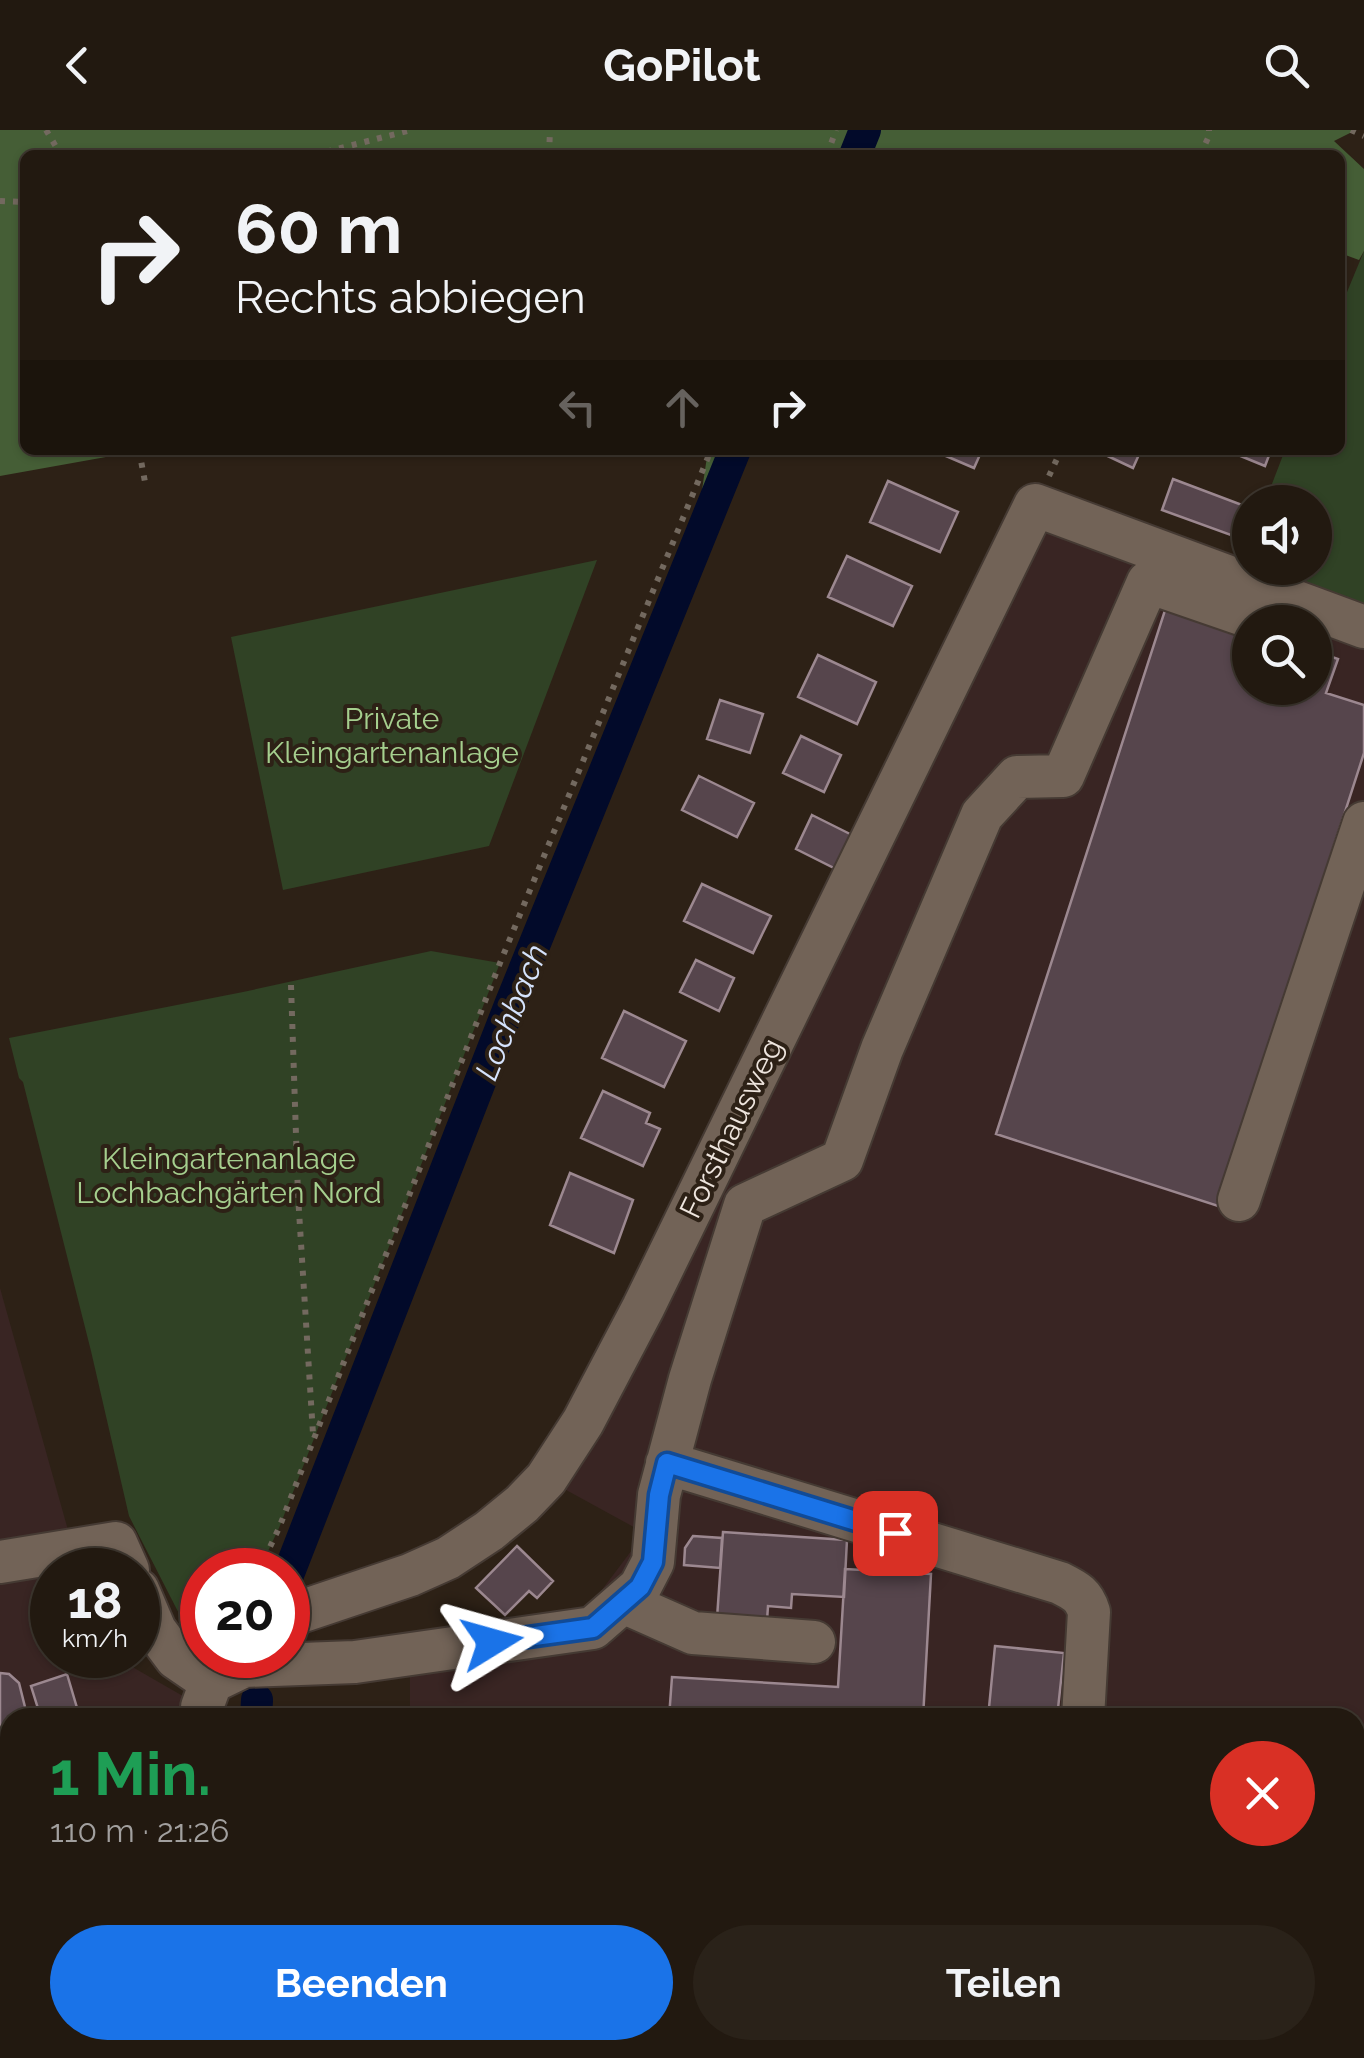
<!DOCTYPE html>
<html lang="de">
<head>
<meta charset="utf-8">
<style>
  :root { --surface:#221910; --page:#2a2219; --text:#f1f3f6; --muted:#a2a09f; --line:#3f3830; --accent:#1a73e8 }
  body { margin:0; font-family:Raleway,sans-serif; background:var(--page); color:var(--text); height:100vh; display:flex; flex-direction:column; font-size:38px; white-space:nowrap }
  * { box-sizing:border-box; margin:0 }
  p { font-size:32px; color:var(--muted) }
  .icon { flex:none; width:55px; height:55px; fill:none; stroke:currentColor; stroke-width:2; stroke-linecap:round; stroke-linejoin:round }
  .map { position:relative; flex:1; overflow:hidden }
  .sheet { position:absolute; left:0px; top:1578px; width:1365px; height:352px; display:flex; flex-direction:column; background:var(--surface); border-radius:30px 30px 0 0; box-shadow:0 2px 8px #0004,0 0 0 2px var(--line) }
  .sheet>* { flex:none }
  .top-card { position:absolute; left:20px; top:20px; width:1325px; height:305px; border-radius:15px; box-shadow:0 2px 8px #0004,0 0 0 2px var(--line); background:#221910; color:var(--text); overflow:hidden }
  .buttons { position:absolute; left:1232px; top:355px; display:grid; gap:20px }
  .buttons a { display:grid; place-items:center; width:100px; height:100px; border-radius:50%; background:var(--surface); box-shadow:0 2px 8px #0004,0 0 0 2px var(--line); font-size:50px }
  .speed { position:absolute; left:30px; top:1418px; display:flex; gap:20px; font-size:50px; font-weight:700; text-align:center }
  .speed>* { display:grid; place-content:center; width:130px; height:130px; border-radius:50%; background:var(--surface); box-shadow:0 2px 8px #0004,0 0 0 2px var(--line); line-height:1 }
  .speed small { font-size:25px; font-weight:400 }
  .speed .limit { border:15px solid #d22; background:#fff; color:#111 }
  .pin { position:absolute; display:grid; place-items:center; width:85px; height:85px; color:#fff; margin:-42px; border-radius:20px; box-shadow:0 5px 15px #0006 }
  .me { position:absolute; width:110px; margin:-55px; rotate:82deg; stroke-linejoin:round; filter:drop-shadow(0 0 8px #0008) }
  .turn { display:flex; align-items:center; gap:35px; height:210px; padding:0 50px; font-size:45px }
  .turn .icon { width:130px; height:130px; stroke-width:2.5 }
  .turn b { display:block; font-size:70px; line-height:85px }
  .lanes { display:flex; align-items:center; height:95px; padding:0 50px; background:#0003; justify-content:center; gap:50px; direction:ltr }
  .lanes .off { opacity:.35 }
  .round { display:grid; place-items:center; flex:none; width:105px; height:105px; border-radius:52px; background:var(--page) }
  .summary { display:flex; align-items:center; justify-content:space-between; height:170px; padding:0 50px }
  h1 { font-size:60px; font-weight:700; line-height:75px; color:#1e9e55 }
  .button { display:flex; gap:20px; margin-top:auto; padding:20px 50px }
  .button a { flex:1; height:115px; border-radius:60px; background:var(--accent); color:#fff; font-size:40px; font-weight:700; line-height:115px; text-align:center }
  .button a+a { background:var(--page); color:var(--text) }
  header { display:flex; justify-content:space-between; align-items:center; height:130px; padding:0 50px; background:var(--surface); font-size:45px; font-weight:700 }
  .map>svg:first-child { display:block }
  .industrial { fill:#392523; fill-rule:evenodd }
  .green { fill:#304225 }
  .forest { fill:#455e36 }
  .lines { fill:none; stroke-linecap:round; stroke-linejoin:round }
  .canal { stroke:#020a2a; stroke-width:32 }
  .building { fill:#56454c; stroke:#9c8890; stroke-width:2.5 }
  .minor-casing { stroke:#453a33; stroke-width:46 }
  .path { stroke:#73695f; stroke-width:6; stroke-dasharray:5 8; stroke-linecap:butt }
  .minor { stroke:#726357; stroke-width:42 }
  .route-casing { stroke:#114b97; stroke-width:25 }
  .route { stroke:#1a73e8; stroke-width:18 }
  .labels { text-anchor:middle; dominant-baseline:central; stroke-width:8; stroke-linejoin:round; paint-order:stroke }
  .park-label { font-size:30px; fill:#a5cf8e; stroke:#2d2116 }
  .street-label { font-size:30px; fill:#eee5de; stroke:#2d2116 }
  .water-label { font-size:32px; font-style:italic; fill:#d5e3fd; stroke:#2d2116 }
</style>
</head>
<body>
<header><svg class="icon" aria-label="back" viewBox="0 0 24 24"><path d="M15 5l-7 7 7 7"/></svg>GoPilot<svg class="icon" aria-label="search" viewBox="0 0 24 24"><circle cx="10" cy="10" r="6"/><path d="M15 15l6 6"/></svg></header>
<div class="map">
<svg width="1364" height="1928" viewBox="0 0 1364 1928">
  <rect width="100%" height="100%" fill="#2d2116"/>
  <path class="industrial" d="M1035,375l329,122v1431h-951v-8h942v-332l-945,-1v-79l161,-21 27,-22 37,-49 6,-15 -95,-52zM1250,492h65v66h-65z
    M0,1158l68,242 16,40h-32v85h67l3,6 80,46 1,10 -193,1v332h225l2,8h-237z"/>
  <path class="green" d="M1364,121v376l-129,-47 15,-39v27h65v-66h-50l20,-52h55v-141z
    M597,430l-108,286 -206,44 -52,-253z
    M431,821l69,12 -221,565 -20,42h-57v68l-11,-1 -62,-121 -38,-165 -68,-269 -4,-4 -10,-40 234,-46z"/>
  <path class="forest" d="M0,0h1356l-22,11 30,28v82l-5,9 -19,-7v-98h-1315v295h120l-145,26z
    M708,320h27l-42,100z"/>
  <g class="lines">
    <path class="canal" d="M855,25l10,-25
      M288,1445l222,-570 225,-555
      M256,1588l1,-18
      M282,1920l1,8"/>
  </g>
  <path class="building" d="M932,320h50l-8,18z
    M1095,320h46l-8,18z
    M1226,320h45l-6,16z
    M1173,349l77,29 -11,30 -77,-28z
    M888,351l70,31 -18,40 -70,-30z
    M847,426l65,30 -19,40 -65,-29z
    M1167,474l83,27v57h65v-37l23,8 -12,34 38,12v48l-146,453 -222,-72z
    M818,525l58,27 -19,42 -59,-27z
    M720,570l43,14 -13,39 -43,-14z
    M801,606l40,19 -17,37 -41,-19z
    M699,646l55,27 -17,34 -55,-27z
    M812,685l46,23 -16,34 -46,-23z
    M702,754l69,32 -18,37 -69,-32z
    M696,830l38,18 -15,33 -39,-19z
    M624,881l62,30 -22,46 -62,-29z
    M603,961l47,22 -4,10 14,6 -17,37 -62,-28z
    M570,1043l63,27 -19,53 -64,-28z
    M723,1402l124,8 -3,57 -52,-3 -1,14 -23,-2 -1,15 -50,-3z
    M693,1406l29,2 -2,30 -36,-3 1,-17z
    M517,1416l36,35 -16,17 -8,-7 -24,24 -29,-27z
    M845,1439l86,5 -8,144h-254l3,-41 166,10z
    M995,1516l69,7 -7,65h-69z
    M0,1543l9,1 10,9 6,24 -2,11h-13v14l-10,4z
    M67,1544l13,44h-39l-10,-32z
    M10,1640v51l-10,1v-51z
    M10,1700v151l-10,1v-129l3,-1 -2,-21z
    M1355,1838l9,1v46h-9z
    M541,1920h469l-1,8h-469z
    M1162,1920h103v8h-104z"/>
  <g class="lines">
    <defs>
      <path id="minor" d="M1239,1070l125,-377
        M667,1333l393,120c16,8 24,12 29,29l-6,106
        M0,1432l116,-19 12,27
        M138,1460l17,40 21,28 35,24
        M623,1472l70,31 121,9
        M288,1486l122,-41 38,-17 41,-27 33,-27 24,-25 37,-57 60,-114 392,-803 329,122
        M211,1552l33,-16 111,-4 238,-34 47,-41 13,-25 6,-67 31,-116 55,-174 97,-45 40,-111 100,-234 35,-38 46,-1 85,-194 116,40
        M203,1588l-1,-11 19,-52
        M0,1906l10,1
        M235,1920l2,8
        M141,1928v-8
        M1056,1928v-8
        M1280,1928l1,-8"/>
    </defs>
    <use href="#minor" class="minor-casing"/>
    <path class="path" d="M46,0l15,25
      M1351,0l13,6
      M314,25l97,-25
      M549,25l1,-25
      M827,25l9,-25
      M1200,25l9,-19v-6
      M0,71l25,1
      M139,320l6,32
      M1049,346l12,-26
      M291,855l7,210 15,239
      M259,1440l20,-42 221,-565 211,-513"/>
    <use href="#minor" class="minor"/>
  </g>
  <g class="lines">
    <defs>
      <path id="route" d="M492,1512l101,-14 47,-41 13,-25 6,-67 8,-32 228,70"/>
    </defs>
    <use href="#route" class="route-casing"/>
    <use href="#route" class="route"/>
  </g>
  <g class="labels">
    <g class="park-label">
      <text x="392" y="588">Private<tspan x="392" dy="34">Kleingartenanlage</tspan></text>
      <text x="229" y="1028">Kleingartenanlage<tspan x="229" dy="34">Lochbachgärten Nord</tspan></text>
    </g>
    <g class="street-label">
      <text transform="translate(731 998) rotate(-64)">Forsthausweg</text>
    </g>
    <g class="water-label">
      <text transform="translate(511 882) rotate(-68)">Lochbach</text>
    </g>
  </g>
</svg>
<div class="buttons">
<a><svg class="icon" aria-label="sound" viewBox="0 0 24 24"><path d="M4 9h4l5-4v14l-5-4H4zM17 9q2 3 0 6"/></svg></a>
<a><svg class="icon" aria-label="search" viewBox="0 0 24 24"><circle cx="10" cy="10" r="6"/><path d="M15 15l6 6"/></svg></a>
</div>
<div class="speed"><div>18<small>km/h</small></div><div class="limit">20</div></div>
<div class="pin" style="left:895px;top:1403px;background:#d93025"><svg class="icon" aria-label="arrive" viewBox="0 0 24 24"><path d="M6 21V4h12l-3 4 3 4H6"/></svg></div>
<svg class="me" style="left:492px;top:1512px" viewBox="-20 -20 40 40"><path d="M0-17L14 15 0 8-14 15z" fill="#1a73e8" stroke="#fff" stroke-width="4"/></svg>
<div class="top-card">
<div class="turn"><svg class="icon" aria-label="right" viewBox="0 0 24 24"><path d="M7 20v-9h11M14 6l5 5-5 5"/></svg><div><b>60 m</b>Rechts abbiegen</div></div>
<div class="lanes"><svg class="icon off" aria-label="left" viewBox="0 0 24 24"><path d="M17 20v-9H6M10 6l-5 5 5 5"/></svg><svg class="icon off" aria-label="ahead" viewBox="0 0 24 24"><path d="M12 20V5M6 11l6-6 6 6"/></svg><svg class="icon" aria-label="right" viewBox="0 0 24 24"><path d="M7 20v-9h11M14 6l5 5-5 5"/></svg></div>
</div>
<section class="sheet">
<div class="summary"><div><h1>1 Min.</h1><p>110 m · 21:26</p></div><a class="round" style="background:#d93025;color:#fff"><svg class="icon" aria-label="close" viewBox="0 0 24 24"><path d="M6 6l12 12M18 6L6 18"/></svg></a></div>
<div class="button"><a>Beenden</a><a>Teilen</a></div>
</section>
</div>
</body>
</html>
